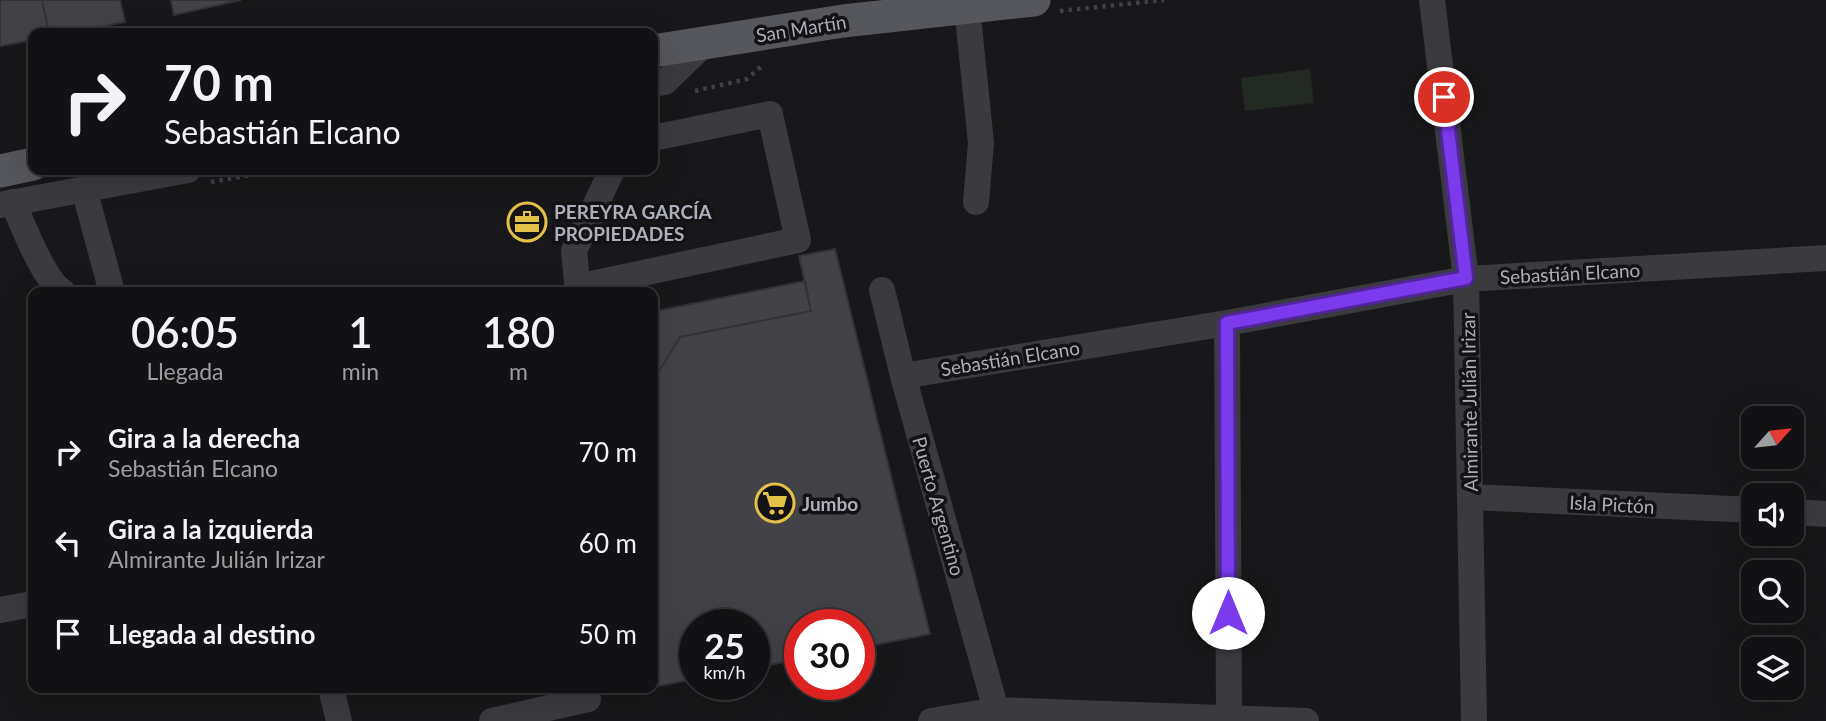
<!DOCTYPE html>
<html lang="es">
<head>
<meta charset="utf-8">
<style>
  :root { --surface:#121214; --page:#1f2022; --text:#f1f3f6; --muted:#9c9ea0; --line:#313234 }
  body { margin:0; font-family:Lato,sans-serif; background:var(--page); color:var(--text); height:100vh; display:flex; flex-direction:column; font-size:26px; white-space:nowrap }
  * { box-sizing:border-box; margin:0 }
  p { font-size:23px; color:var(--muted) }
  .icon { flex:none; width:38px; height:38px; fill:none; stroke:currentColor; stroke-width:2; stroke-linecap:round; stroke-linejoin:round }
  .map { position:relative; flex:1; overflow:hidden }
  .side { position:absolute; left:28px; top:287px; width:630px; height:406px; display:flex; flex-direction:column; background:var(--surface); border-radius:14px; box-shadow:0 7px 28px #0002,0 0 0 2px var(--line) }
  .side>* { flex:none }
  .guide { position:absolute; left:28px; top:28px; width:630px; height:147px; border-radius:14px; box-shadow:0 7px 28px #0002,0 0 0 2px var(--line); background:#121214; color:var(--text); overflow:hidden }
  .needle { width:46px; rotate:63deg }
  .buttons { position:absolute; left:1741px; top:406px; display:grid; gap:14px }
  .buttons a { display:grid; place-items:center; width:63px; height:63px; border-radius:14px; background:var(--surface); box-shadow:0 7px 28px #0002,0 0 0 2px var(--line); font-size:35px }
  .speed { position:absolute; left:679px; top:609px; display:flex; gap:14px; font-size:35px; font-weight:700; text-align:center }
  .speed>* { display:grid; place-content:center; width:91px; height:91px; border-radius:50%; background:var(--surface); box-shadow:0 7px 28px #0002,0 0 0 2px var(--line); line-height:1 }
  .speed small { font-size:18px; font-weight:400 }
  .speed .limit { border:10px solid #d22; background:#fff; color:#111 }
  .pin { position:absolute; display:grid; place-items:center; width:60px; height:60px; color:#fff; margin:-30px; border:4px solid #fff; border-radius:50%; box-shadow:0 2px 7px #0007 }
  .me { position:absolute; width:77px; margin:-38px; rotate:0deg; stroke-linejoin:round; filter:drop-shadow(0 0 5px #0008) }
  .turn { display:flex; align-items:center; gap:24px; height:147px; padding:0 21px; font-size:32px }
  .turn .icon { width:91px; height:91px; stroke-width:2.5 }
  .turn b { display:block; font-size:49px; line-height:60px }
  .eta { display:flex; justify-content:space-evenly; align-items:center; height:119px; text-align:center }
  .eta b { font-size:42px; font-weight:600; line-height:49px }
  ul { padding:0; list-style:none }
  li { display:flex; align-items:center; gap:21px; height:91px; padding:0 21px }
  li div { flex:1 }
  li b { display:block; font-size:26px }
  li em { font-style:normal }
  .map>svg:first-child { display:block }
  .green { fill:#232a24 }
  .building { fill:#434347; stroke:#333236; stroke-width:2 }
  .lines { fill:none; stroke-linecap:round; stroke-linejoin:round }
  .path { stroke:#404146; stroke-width:4.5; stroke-dasharray:3.5 5; stroke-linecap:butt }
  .minor { stroke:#3a3a3f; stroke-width:26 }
  .major { stroke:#56575d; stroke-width:33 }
  .route-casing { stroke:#51269a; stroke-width:18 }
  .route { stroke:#7c3aed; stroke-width:12 }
  .labels { text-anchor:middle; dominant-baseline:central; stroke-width:7; stroke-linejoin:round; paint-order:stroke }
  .street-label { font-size:19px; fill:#acaeb9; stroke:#131315 }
  .poi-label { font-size:19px; font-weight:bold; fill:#acaeb9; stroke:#131315; text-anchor:start }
</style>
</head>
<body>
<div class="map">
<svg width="1826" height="721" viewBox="0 0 1826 721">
  <rect width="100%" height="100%" fill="#18181a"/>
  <path class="green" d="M1310,69l4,34 -69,8 -4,-33z"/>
  <path class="building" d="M0,0h42l7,33h-16v7l-33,6z
    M42,0h78l5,22 -56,11h-20z
    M171,0h70l-67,15z
    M835,249l95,385 -71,14v-23h-59v34l-46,9v-43h-59v54l-42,8v-306l27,-44 131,-26 -12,-55z
    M805,281l6,30 -131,26 -27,44v-64l4,-6z"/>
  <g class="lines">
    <path class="path" d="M1060,11l104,-11
      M695,91l52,-12 16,-14
      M211,182l69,-12"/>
    <path class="minor" d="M1432,0l34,279 8,442
      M967,7l14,136 -5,59
      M653,84l12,-2 40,-39
      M84,189l28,103
      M13,202c9,22 32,80 50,90
      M0,205l188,-35
      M577,287l221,-47 -28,-126 -117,24
      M882,290l21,86 96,345
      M578,292l-4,-41 38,-81
      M1227,323l2,395
      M903,376l324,-53 239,-44 360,-21
      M1471,497l283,13
      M1792,512l34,2
      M0,610l33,-6
      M331,688l8,33
      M492,721l96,-22
      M931,721l66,-11 309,11"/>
    <path class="major" d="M653,51l190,-30 191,-21
      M0,171l33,-7"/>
  </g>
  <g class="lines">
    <defs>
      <path id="route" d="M1228,613l-1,-290 239,-45 -22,-181"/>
    </defs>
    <use href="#route" class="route-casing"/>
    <use href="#route" class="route"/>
  </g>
  <defs>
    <symbol id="office-ring" viewBox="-11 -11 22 22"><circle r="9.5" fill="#131315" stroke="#e3c148" stroke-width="1.5"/><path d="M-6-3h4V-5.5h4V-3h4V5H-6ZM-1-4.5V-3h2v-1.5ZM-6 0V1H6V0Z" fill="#e3c148"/></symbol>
    <symbol id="supermarket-ring" viewBox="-11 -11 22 22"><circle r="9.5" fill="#131315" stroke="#e3c148" stroke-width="1.5"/><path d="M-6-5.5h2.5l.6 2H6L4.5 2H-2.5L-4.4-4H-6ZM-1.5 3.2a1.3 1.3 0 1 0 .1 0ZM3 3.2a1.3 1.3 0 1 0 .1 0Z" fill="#e3c148"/></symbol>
  </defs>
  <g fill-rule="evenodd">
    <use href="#office-ring" x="505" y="200" width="44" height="44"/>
    <use href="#supermarket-ring" x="753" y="481" width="44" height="44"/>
  </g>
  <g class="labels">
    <g class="street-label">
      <text transform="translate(801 28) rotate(-9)">San Martín</text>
      <text transform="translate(1570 273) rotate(-3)">Sebastián Elcano</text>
      <text transform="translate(1010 358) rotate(-9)">Sebastián Elcano</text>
      <text transform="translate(1469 402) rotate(-91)">Almirante Julián Irizar</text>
      <text transform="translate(1612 504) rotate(3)">Isla Pictón</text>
      <text transform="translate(939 506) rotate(74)">Puerto Argentino</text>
    </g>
    <g class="poi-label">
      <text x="554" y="211">PEREYRA GARCÍA<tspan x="554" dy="22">PROPIEDADES</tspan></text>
      <text x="802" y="503">Jumbo</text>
    </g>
  </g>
</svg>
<div class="buttons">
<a><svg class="needle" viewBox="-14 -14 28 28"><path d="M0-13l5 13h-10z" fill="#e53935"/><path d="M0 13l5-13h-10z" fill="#9c9ea0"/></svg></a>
<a><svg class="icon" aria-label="sound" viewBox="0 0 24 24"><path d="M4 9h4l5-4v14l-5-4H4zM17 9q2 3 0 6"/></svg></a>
<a><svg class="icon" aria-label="search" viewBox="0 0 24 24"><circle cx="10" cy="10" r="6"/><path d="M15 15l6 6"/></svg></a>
<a><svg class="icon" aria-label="layers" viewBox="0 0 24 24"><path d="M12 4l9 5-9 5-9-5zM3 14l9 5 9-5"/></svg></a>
</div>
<div class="speed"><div>25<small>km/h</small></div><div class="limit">30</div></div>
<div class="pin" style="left:1444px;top:97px;background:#d93025"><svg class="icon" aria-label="arrive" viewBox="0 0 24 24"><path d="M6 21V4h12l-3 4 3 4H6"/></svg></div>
<svg class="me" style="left:1228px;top:613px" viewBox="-20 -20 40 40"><circle r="19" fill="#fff"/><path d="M0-13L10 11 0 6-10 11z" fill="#7c3aed"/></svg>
<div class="guide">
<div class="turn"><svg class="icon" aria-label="right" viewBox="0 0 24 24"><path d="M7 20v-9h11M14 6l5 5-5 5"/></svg><div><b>70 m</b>Sebastián Elcano</div></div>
</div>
<section class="side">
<div class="eta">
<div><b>06:05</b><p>Llegada</p></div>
<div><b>1</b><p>min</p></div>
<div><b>180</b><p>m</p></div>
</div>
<ul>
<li><svg class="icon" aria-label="right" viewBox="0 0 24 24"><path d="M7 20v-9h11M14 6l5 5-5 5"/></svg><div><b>Gira a la derecha</b><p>Sebastián Elcano</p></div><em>70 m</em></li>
<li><svg class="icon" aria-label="left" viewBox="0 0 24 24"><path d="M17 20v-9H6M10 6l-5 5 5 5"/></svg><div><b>Gira a la izquierda</b><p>Almirante Julián Irizar</p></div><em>60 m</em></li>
<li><svg class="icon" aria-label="arrive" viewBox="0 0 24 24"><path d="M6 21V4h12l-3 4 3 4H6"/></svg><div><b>Llegada al destino</b></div><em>50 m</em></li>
</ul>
</section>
</div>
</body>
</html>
